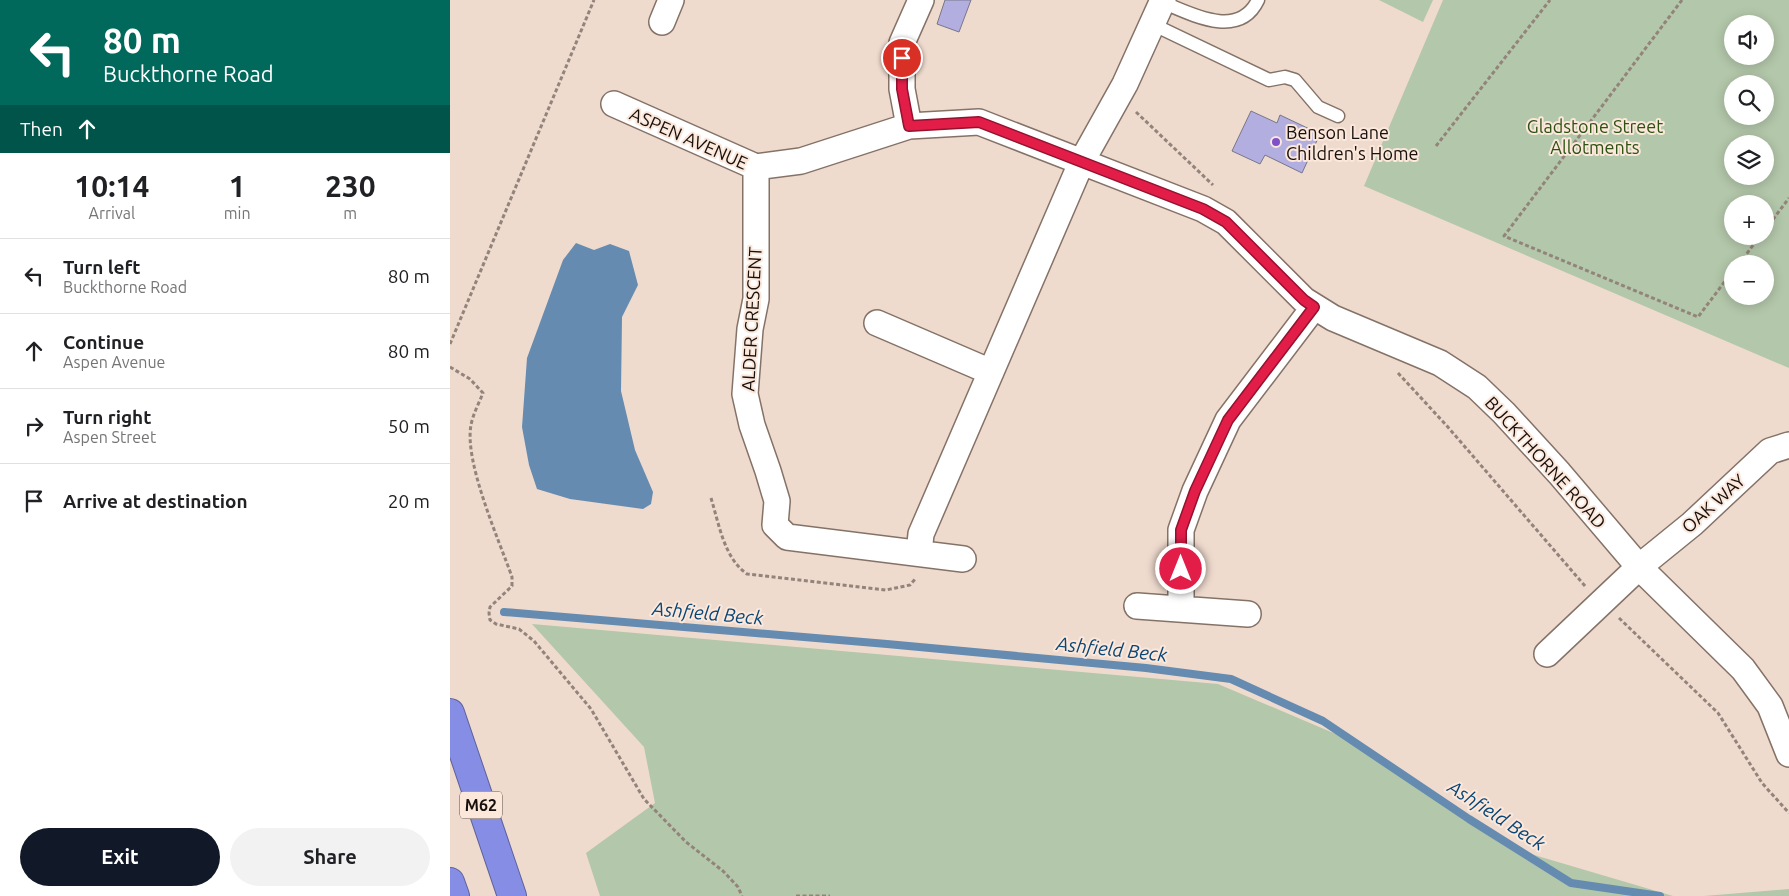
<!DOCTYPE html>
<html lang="en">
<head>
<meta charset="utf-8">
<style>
  :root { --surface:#fff; --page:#f2f2f2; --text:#202124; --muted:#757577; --line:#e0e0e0; --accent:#111827 }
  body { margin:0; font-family:Ubuntu,sans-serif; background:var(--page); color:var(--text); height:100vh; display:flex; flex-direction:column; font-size:19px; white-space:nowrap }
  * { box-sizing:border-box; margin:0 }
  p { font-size:16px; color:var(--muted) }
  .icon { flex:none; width:28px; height:28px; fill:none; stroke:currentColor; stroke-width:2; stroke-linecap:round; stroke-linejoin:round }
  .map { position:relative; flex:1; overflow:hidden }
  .side { display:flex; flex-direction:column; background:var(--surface); width:450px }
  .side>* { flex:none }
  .top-card { background:#00695c; color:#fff; overflow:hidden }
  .tools { position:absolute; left:1274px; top:15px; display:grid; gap:10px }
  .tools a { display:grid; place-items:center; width:50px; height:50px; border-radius:50%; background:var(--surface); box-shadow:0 2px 12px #0003; font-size:25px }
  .pin { position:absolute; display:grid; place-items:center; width:42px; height:42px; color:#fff; margin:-21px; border:2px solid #fff; border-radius:50%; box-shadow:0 1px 5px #0007 }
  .me { position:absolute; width:55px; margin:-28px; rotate:0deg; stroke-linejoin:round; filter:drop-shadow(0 0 4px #0008) }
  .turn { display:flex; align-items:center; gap:18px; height:105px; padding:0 20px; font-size:22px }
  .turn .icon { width:65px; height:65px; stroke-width:2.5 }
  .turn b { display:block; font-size:35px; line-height:42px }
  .then { display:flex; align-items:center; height:48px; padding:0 20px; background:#0003; gap:10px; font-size:19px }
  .eta { display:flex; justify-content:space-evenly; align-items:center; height:85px; text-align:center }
  .eta b { font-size:30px; font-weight:700; line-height:35px }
  .cta { display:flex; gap:10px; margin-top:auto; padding:10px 20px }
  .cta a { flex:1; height:58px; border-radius:30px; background:var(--accent); color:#fff; font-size:20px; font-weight:700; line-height:58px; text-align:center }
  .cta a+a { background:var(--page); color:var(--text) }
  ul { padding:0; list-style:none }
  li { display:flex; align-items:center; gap:15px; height:75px; padding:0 20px; border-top:1px solid var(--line) }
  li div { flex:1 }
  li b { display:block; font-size:19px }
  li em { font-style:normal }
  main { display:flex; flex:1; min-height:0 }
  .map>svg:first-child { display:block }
  .green { fill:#b3c7aa; fill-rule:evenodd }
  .water { fill:#658bb0 }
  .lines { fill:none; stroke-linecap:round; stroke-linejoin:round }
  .stream { stroke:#658bb0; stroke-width:8 }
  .building { fill:#b2afe0; stroke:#777689 }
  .service-casing { stroke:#857267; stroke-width:15 }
  .minor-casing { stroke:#857267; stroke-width:28 }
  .motorway-casing { stroke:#5e6199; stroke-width:30 }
  .path { stroke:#93847b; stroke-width:3; stroke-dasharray:4 2.5; stroke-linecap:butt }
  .service { stroke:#fff; stroke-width:12 }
  .minor { stroke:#fff; stroke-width:25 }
  .motorway { stroke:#858de5; stroke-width:28 }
  .route-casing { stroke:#92132f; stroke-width:12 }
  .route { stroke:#e11d48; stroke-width:9 }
  .poi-dot { fill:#7e50c9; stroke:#fce7db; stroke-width:2 }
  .labels { text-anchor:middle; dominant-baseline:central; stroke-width:4; stroke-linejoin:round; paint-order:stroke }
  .shield { fill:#fce7db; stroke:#5c504a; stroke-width:1 }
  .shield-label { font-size:16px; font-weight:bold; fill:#17100c }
  .park-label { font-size:18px; fill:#2c5213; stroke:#fce7db }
  .poi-label { font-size:18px; fill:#17100c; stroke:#fce7db; text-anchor:start }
  .street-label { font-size:18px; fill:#17100c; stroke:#fce7db }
  .water-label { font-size:19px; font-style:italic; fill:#074676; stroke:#fce7db }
</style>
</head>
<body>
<main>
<section class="side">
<div class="top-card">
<div class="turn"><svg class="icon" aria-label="left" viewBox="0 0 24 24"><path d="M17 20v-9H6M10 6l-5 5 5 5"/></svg><div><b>80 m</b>Buckthorne Road</div></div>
<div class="then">Then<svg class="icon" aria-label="ahead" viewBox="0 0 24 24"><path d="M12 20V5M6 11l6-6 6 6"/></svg></div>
</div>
<div class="eta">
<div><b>10:14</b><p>Arrival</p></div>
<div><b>1</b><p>min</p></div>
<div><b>230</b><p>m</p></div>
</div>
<ul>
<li><svg class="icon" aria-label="left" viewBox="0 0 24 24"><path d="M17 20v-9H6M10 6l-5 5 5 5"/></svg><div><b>Turn left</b><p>Buckthorne Road</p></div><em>80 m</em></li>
<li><svg class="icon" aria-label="ahead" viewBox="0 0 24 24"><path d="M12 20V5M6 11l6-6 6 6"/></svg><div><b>Continue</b><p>Aspen Avenue</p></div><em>80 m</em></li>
<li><svg class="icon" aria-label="right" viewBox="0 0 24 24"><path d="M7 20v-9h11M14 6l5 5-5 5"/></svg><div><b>Turn right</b><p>Aspen Street</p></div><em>50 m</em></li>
<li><svg class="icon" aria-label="arrive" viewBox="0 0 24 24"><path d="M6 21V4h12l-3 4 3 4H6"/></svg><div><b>Arrive at destination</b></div><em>20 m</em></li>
</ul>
<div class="cta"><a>Exit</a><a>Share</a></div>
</section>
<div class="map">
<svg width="1339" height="896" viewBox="0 0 1339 896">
  <rect width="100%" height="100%" fill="#efdace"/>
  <path class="green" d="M929,0h54l-10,22z
    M993,0h346v368l-425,-182zM1282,24h33v32h-33zM1282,84h33v32h-33zM1282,144h33v32h-33zM1282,204h33v32h-33zM1282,264h33v32h-33z
    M82,624l686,60 153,65 150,102 152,45h-1073l-14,-43 69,-50 -11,-56z
    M1339,889v7h-85z"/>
  <path class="water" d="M126,243l18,7 16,-6 19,7 9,34 -16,32 -1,74 14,59 18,42 -2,12 -8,5 -73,-10 -33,-10 -8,-24 -7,-38 5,-69 36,-98z"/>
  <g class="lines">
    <path class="stream" d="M54,612l383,32 259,24 85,11 92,42 146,98 102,64 89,13"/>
  </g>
  <path class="building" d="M495,0h26l-12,32 -22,-8z
    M801,111l26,12 3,-8 40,19 -18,39 -37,-18 -5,9 -28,-13z"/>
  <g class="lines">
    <defs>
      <path id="service" d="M712,2c29,12 77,38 96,-2
        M702,24l117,56 16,-3 10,3 23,27 20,9"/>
      <path id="minor" d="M212,22l9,-22
        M164,104l142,63 45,-6 108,-35 70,-4 224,87 23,13 78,78 29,18 107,45 37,24 27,26 55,60 80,94 104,102 27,37 19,48
        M459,126l-7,-37v-46l19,-43
        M306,167v132l-6,30 -5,65 7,31 16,46 9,30 -2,24 12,12 176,22
        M427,323l114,49
        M469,553l2,-19 161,-373 43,-77 38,-84
        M687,606l111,8
        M731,609v-79l14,-39 33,-71 86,-113
        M1097,654l92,-87 53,-43 78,-73 19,-6"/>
      <path id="motorway" d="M0,713l62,183
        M0,882l5,14"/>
    </defs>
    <use href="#service" class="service-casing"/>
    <use href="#minor" class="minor-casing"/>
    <use href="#motorway" class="motorway-casing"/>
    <path class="path" d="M1232,0l-178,236 194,81 34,-45
      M686,112l77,73
      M986,146l114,-146
      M1315,230l24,-32
      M1289,264l21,-28
      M0,344l144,-344
      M0,367l20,12 13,14c-4,10 -10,21 -12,32 -7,37 28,115 41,152v9l-22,21 -1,6 1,7 6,4 23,5 15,12 57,68 53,90 42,43 37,29 15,16 4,9
      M948,373l49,53 138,160
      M261,498c8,26 13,60 36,76l139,16 24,-5 6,-7
      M1169,618l99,95 44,70 27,30
      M346,896h34"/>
    <use href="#service" class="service"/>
    <use href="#minor" class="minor"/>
    <use href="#motorway" class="motorway"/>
  </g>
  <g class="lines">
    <defs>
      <path id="route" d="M452,58v31l7,37 70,-4 224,87 23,13 78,78 10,7 -86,113 -33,71 -14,39v39"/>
    </defs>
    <use href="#route" class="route-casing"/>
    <use href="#route" class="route"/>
  </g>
  <circle class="poi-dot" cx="826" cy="142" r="5"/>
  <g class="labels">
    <rect class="shield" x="10" y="791.5" width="42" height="27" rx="4"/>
    <g class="shield-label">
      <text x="31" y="805">M62</text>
    </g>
    <g class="park-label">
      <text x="1145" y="126">Gladstone Street<tspan x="1145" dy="21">Allotments</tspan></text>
    </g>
    <g class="poi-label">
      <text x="836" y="132">Benson Lane<tspan x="836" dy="21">Children's Home</tspan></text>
    </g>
    <g class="street-label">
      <text transform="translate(239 138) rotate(24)">ASPEN AVENUE</text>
      <text transform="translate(301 319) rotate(-87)">ALDER CRESCENT</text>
      <text transform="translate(1096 462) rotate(48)">BUCKTHORNE ROAD</text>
      <text transform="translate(1263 503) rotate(-42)">OAK WAY</text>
    </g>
    <g class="water-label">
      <text transform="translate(258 613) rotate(5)">Ashfield Beck</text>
      <text transform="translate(662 649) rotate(6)">Ashfield Beck</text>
      <text transform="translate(1047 815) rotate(33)">Ashfield Beck</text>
    </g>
  </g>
</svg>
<div class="tools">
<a><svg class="icon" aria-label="sound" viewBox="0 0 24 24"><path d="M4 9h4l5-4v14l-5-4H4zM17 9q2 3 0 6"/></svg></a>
<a><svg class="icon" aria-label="search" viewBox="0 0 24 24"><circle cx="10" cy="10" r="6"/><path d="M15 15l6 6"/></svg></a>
<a><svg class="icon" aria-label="layers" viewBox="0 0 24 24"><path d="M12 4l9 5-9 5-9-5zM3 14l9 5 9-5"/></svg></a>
<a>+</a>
<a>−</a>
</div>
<div class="pin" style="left:452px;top:58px;background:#d93025"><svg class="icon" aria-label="arrive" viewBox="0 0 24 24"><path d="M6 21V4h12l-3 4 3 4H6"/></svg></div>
<svg class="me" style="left:731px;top:569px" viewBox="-20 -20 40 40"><circle r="17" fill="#e11d48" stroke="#fff" stroke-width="3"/><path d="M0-11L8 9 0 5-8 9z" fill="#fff"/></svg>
</div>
</main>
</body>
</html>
